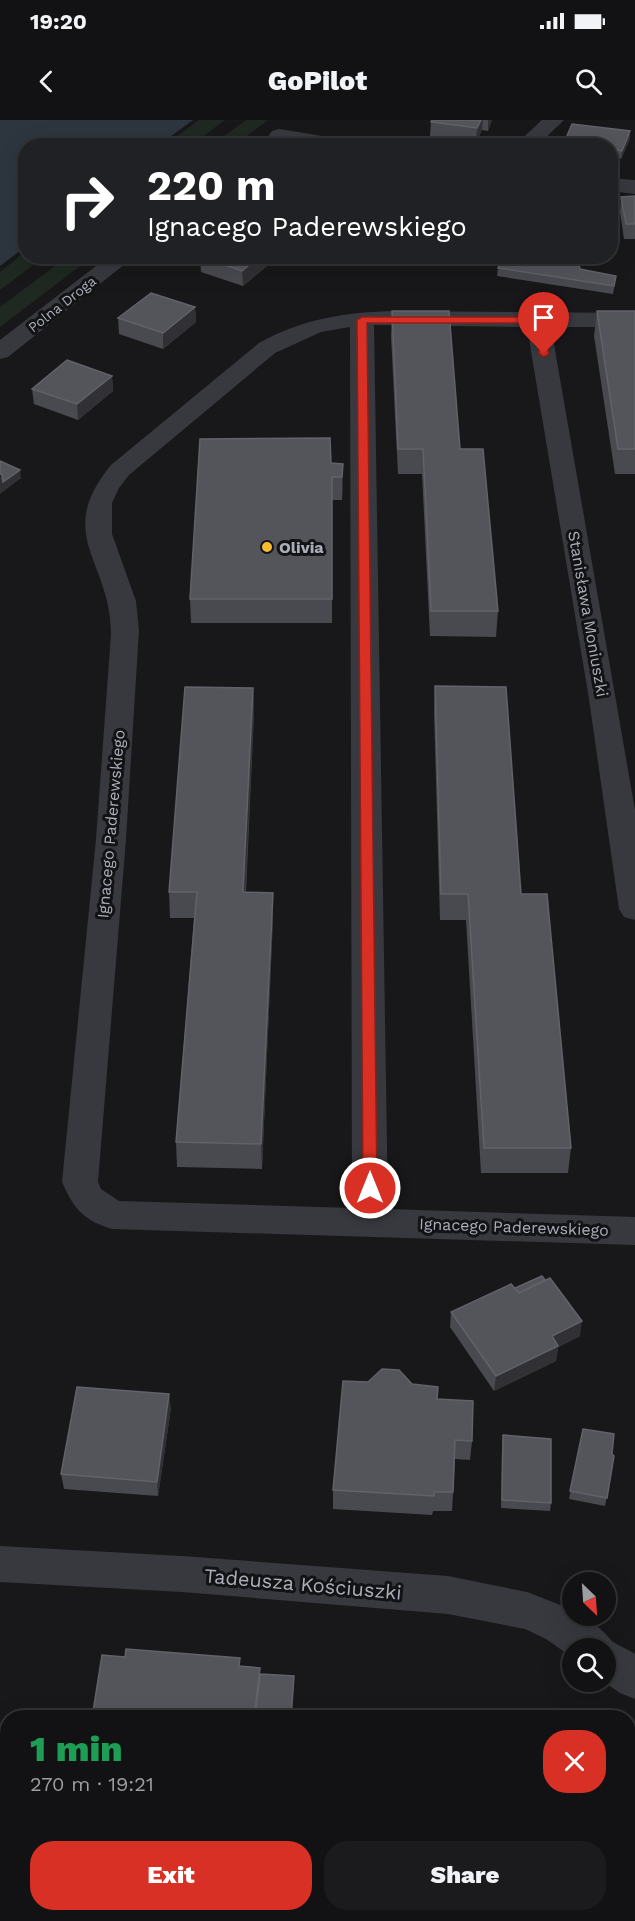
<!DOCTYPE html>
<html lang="en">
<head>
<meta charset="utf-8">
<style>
  :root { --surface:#121214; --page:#1b1b1d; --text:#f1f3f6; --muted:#9c9ea0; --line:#313234; --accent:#d93025 }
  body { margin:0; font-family:"Work Sans",sans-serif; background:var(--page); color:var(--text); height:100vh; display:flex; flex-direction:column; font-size:22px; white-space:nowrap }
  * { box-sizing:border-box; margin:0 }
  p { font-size:20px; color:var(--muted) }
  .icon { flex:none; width:33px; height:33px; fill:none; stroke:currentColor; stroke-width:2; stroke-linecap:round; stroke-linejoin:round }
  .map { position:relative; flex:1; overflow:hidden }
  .side { position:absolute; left:0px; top:1590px; width:636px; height:212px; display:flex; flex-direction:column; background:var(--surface); border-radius:24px 24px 0 0; box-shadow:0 6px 24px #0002,0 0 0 2px var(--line) }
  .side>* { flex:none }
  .banner { position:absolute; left:18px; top:18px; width:600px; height:126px; border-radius:24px; box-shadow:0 6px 24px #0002,0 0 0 2px var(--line); background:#202124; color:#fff; overflow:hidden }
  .needle { width:39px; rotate:155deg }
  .buttons { position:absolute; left:562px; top:1452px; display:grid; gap:12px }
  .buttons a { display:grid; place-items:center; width:54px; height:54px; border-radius:50%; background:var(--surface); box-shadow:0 6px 24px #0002,0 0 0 2px var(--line); font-size:30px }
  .pin { position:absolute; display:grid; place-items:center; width:51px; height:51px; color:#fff; margin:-62px -26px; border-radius:50% 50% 50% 0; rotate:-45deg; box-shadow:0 0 6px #0007 }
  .pin .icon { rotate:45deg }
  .me { position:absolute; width:66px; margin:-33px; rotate:0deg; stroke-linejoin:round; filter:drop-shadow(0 0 4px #0008) }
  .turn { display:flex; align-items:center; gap:21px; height:126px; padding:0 30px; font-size:27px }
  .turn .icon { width:78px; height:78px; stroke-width:2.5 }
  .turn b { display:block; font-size:42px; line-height:51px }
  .round { display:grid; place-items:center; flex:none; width:63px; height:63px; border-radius:24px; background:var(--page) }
  .summary { display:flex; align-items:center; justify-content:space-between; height:102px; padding:0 30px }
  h1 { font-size:36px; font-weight:800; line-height:45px; color:#1e9e55 }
  .primary-button { display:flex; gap:12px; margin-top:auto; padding:12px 30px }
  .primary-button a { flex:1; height:69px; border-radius:24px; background:var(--accent); color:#fff; font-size:24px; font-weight:800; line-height:69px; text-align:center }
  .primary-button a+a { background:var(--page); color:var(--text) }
  .status { display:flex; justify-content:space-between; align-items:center; height:42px; padding:0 30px; background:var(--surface); direction:ltr }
  .status svg { height:16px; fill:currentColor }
  header { display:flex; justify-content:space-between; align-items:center; height:78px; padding:0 30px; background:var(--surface); font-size:27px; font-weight:800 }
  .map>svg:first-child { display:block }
  .green { fill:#1f2821 }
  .water { fill:#2d363f }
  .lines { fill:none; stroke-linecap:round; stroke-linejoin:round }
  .minor { fill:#38393f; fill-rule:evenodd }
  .wall { fill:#494a4f }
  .shaded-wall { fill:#313135 }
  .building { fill:#54545b; stroke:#61626a; stroke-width:1.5 }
  .route { fill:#d93025; stroke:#8d1f18; stroke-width:1.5 }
  .poi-dot { fill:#f9bc30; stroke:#131315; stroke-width:2 }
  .labels { text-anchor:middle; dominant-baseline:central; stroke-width:6; stroke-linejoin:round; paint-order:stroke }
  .far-street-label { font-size:14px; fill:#a9aeba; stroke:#131315 }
  .poi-label { font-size:16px; font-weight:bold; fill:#a9aeba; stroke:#131315; text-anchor:start }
  .street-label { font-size:16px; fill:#a9aeba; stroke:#131315 }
  .near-street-label { font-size:20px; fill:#a9aeba; stroke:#131315 }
</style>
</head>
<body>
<div class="status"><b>19:20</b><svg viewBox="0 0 49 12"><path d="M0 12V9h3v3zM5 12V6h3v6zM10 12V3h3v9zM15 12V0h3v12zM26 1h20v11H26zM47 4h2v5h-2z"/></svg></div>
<header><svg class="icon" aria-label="back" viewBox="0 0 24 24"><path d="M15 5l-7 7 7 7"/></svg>GoPilot<svg class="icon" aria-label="search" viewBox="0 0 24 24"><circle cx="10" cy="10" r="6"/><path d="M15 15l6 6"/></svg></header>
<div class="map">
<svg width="635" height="1801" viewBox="0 0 635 1801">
  <rect width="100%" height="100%" fill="#18181a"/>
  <path class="green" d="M199,0h26l-33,25h-27z
    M246,0h22l-33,25h-23z
    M25,132l1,4 18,1 -44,33v-18z
    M67,137h25l-92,70v-20z"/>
  <path class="water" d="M0,0h193l-34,25 -133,1 -1,101 -25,19z"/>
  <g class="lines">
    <path class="minor" d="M542,0h22l-27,26h-23z
      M279,9l68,11 10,6h-52l-33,-7 -3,-4 3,-4z
      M610,58l25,2v14l-25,-3z
      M109,136h26l-127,101 -8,2v-19z
      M395,191l240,2v14h-84l84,483v110l-11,-3 -5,-8 -30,-210 -62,-372 -153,-2 14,884 247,8v28l-523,-16c-29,-9 -38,-20 -50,-47l34,-343 15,-205c0,-74 -58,-98 0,-169l148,-122c43,-24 87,-31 136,-32zM350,207l2,881 -233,-7 -18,-12 -3,-7 28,-343 13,-209 -3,-29 -24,-67v-31l7,-15 10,-13 146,-122 46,-21z
      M0,1426l182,10 266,20 79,16 46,18v6c14,0 28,12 37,23 4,5 18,10 25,15v45l-15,-6 -16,-11 2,-34h-33v10l-27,-19 -21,-10 -77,-15 -266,-22 -182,-10z"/>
  </g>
  <path class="wall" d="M432,0h60l-4,11 -6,-1 -6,12 -46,-6 1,-14z
    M630,19l-9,20 -11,-2v-11h-46v-3z
    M635,76v43h-11l-4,-27 1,-15z
    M273,136v5l-30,25 -42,-14 -1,-15z
    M546,136l34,13 36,7 -3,18 -116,-18 1,-8 47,-4z
    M195,187l1,15 -33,27 -44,-15 -1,-16z
    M392,191l68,138 38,162 -2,26 -66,-1 -8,-162h-24l-7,-138z
    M597,191h38v163h-20l-21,-138z
    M112,256l1,15 -35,29 -44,-16 -2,-15z
    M331,343l12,1 -1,36h-10v123h-141l-1,-24z
    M435,566l86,208 50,254 -3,25h-87l-15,-253h-26l-6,-208z
    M253,568l1,25 -8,179 27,27 -11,250 -85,-2 -1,-25 18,-224h-24l-1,-26z
    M515,1168l65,48 -22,11 -2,14 -62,30 -44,-64 1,-15z
    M412,1264l25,15 35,42 -2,19 -15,-1 -3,52h-19l-1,4 -99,-6v-19z
    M171,1288l-13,88 -94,-7 -3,-15z
    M583,1309l31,27 -9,50 -36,-7z
    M503,1315l48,68 -1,8 -49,-3 1,-65z
    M628,1720l7,37v41l-42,3h-75l13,-2 -1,-5h98z"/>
  <path class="shaded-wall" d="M481,0h2l-1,10 -6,12 1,-14z
    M488,0h4l-4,11z
    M630,11v8l-9,20 1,-8z
    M260,136h13v5l-30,25 -1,-15z
    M195,187l1,15 -33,27v-16z
    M112,256l1,15 -35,29 -1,-16z
    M343,344v23l-1,13v-23z
    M20,350l1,8 -21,16v-17l2,-2z
    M253,568l1,25 -10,205 -1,-26z
    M273,773v26l-11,250 -1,-25z
    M582,1201l-2,15 -22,11 -2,14 -62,30 2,-15 56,-40z
    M169,1274l2,14 -13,88 -1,-14z"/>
  <path class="building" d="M432,0h49l-4,8 -46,-6z
    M572,4l58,7 -8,20 -12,-2v-3l-46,-3z
    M635,76v28h-9l-5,-27z
    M200,136h60l-18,15z
    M546,136l12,1 1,5 20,3 1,4 36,7 -2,10 -116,-18 5,-10 43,6z
    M151,173l44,14 -32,26 -45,-15z
    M392,191h57l11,138h23l15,162h-67l-8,-162h-25z
    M597,191h38v138h-17z
    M67,240l45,16 -35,28 -45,-15z
    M330,318l1,25 12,1 -1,13h-10v122h-142l10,-160z
    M0,341l20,9 -17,12 -1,-7 -2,-1z
    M435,566l71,1 15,207h26l24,254h-87l-16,-254h-27z
    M185,567l68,1 -10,204 30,1 -12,251 -85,-2 21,-250h-28z
    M542,1156l3,4 -26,13 -4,-5z
    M550,1158l32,43 -30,15 6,10 -62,30 -45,-64 60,-28 8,9z
    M382,1249l17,1 13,14 26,3 -1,12 36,2 -1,40 -17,-1 -2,52h-19v4l-101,-6 10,-109 25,1z
    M77,1267l92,7 -12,88 -96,-8z
    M583,1309l31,5 -2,20 2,2 -7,42 -37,-7z
    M503,1315l48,4v64l-49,-3z
    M126,1529l114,9 -1,8 21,2 -6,50h-162l10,-63 23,2z
    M260,1554l34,2 -3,42h-36z
    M628,1720l7,37v29l-7,1z
    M580,1795l1,6h-63v-1z"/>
  <path class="route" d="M538,197l5,3 6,34 -5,3 -5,-3 -5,-31h-167l10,865 -7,5 -7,-5 -6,-868 5,-3z"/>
  <circle class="poi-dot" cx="267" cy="427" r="6"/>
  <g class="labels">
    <g class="far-street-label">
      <text transform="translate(62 184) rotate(-38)">Polna Droga</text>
    </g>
    <g class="poi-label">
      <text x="279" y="427">Olivia</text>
    </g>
    <g class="street-label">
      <text transform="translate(588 494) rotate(80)">Stanisława Moniuszki</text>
      <text transform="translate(111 704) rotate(-85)">Ignacego Paderewskiego</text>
      <text transform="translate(514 1107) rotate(2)">Ignacego Paderewskiego</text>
    </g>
    <g class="near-street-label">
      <text transform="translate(303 1464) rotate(5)">Tadeusza Kościuszki</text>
    </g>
  </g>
</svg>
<div class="buttons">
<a><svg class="needle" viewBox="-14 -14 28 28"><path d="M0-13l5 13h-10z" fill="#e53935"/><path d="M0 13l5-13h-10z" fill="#9c9ea0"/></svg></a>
<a><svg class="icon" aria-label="search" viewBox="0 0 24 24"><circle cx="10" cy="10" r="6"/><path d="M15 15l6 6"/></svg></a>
</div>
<div class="pin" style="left:544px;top:234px;background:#d93025"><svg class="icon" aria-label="arrive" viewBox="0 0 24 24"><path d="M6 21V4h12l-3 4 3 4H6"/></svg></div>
<svg class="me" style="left:370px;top:1068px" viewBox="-20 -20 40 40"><circle r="17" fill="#d93025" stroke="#fff" stroke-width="3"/><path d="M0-11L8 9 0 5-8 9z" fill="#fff"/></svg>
<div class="banner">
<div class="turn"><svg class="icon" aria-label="right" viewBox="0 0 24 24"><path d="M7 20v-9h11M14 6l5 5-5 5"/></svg><div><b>220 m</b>Ignacego Paderewskiego</div></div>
</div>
<section class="side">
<div class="summary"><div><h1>1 min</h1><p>270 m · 19:21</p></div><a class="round" style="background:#d93025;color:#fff"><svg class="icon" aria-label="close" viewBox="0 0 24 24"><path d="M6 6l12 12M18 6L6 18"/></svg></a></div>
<div class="primary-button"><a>Exit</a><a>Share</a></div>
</section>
</div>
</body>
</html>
